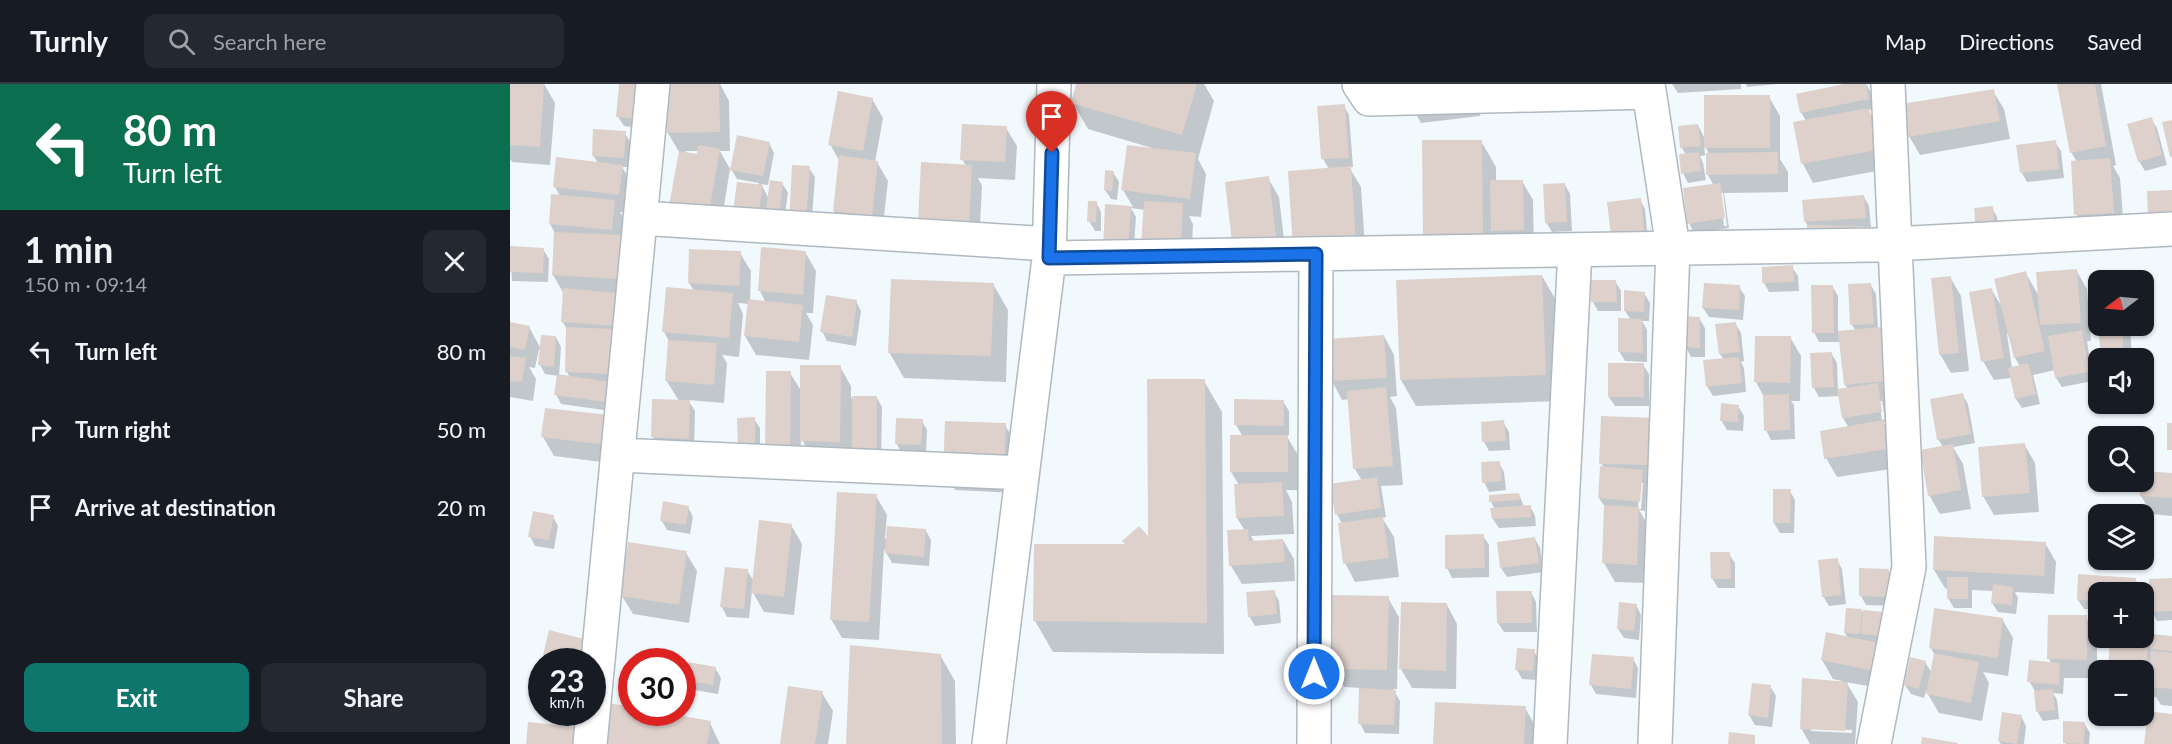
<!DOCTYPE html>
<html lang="en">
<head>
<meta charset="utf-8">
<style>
  :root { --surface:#171b24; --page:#242831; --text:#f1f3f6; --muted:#9ea1a6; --line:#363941; --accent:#0f766e }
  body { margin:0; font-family:Lato,sans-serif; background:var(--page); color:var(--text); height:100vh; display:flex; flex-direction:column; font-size:22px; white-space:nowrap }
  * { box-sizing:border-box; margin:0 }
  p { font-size:20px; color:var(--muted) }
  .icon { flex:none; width:33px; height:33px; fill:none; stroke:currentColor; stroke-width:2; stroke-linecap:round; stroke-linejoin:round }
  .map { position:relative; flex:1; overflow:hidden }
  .drawer { display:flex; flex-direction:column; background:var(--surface); width:510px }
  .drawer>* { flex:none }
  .hud { background:#0b6e4f; color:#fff; overflow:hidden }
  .needle { width:39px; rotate:254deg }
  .buttons { position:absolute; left:1578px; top:186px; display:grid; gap:12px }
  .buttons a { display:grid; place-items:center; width:66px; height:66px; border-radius:12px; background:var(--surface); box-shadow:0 2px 4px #0004; font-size:30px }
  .speed { position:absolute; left:18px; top:564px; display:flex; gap:12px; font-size:30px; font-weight:700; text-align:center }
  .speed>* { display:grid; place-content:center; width:78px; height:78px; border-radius:50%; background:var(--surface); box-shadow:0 2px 4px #0004; line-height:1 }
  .speed small { font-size:15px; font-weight:400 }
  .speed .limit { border:9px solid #d22; background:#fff; color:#111 }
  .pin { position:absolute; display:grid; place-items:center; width:51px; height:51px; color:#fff; margin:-62px -26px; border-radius:50% 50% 50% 0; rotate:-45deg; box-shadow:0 0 6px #0007 }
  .pin .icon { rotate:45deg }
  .me { position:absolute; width:66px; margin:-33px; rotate:0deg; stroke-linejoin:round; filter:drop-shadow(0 0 4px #0008) }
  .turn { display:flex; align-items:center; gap:21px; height:126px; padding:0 24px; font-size:27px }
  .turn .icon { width:78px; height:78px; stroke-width:2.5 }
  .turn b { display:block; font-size:42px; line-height:51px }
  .round { display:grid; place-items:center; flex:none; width:63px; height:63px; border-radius:12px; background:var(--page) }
  .overview { display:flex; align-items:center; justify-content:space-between; height:102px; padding:0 24px }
  h1 { font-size:36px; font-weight:700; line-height:45px }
  .cta { display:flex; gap:12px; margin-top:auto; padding:12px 24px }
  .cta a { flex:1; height:69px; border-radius:12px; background:var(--accent); color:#fff; font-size:24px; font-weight:700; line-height:69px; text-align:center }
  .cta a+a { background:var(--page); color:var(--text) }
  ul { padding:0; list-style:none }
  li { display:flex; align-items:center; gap:18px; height:78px; padding:0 24px }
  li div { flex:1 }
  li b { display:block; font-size:22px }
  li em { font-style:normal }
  header { display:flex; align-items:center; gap:36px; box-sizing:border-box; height:84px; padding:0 30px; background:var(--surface); border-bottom:2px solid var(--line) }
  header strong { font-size:28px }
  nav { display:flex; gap:33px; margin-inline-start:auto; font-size:21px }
  .search { width:420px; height:54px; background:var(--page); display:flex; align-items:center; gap:15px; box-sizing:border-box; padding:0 21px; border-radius:12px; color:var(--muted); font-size:22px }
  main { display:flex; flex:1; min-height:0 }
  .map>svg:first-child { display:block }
  .shadow { fill:#0003; fill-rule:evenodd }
  .building { fill:#ded1cc }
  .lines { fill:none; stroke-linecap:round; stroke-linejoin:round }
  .minor-casing { stroke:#afb9c1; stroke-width:36 }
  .minor { stroke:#fff; stroke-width:33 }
  .route-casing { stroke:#114b97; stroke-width:15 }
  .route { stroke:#1a73e8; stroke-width:10 }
</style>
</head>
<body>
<header>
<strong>Turnly</strong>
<div class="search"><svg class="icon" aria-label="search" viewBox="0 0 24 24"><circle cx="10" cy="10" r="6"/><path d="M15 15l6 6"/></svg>Search here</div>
<nav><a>Map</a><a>Directions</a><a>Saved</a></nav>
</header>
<main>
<section class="drawer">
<div class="hud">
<div class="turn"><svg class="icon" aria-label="left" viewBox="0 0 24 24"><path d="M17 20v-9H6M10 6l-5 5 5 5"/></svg><div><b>80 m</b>Turn left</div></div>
</div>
<div class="overview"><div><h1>1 min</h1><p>150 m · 09:14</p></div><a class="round"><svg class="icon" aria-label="close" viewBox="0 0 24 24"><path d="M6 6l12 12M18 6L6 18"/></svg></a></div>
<ul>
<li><svg class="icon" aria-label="left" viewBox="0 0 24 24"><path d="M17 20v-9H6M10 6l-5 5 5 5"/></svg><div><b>Turn left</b></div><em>80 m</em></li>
<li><svg class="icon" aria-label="right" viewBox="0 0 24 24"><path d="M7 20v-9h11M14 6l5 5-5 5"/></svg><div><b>Turn right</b></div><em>50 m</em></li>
<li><svg class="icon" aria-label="arrive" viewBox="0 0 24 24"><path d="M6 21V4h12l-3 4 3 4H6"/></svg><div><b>Arrive at destination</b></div><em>20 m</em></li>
</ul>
<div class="cta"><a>Exit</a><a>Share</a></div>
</section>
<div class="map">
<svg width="1662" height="660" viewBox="0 0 1662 660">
  <rect width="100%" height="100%" fill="#f2f9fd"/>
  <path class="shadow" d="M0,0h34l11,19 -5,62 -38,-3 -2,-3z
    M111,0h9l10,44 -16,-2 -6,-9z
    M157,0h53l9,17 1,50h-10l10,18 -11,68 -40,-85 -11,-19zM176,67h13l-1,4 -13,-2z
    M568,0h126l10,17 -16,58 8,15 -5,43 -12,-1 4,8 -2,42 -46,-56 -14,-2 5,9 -3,44 -27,-55 27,1 -10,-17 29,-42 -64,-19 -15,-26z
    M1162,0h69v5l-63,4z
    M1236,0h31l-30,3z
    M1341,0h15l4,7 4,18 -6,1 11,18 8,41 -74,14 -10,-19 3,-43 -5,-9z
    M1549,0h42l15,81 -3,1 7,12 4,53 -37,2 -11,-19 1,-52 -6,-10z
    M1483,7l11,18 6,30 -90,16 -11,-19z
    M968,11l2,21 -59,7 -15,-26z
    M1259,13l11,19v43l8,13v20l-64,1 5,35 -35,5 -5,-10 25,-37 -6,-11 -1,-20 -7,1 3,7 3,17 -18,3 -5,-10 3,-18 -4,-7 -3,-21 19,-2 7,14zM1194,61l6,10h-5zM1210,109h3l4,33h-3z
    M362,15l11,19 -8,44h2l11,19 -6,53 -37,-4 -11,-19 6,-49 -10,-18z
    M834,22l5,9 4,52h-4l12,20 5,75 -60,5 23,-98 -6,-10 -5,-52z
    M1641,35l6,9 10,37 -22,6 -6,-10z
    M496,44l11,18 -2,34 -37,-2 4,8 -3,59 -49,-3 36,-76 -4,-7z
    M115,49l5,9 -1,25h-7l11,18 -4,28 -9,-1 5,8 -7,192 -57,-8 -5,-10 3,-18 -14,-2 -5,-9 1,-15 -2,-1 -4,19 -6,-1 7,12 -3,22 -23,-4v-74l19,4 12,22 15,-12 5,10 -2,29 11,2 -3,-6 1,-41 -6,-10 2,-27 -11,-19 2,-42 -5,-9 10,-28 -5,-9 43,-24 -5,-8z
    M971,57l15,26v15l26,-1 11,19 1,49 -95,17z
    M1545,58l6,9 3,27 -37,4 -5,-9z
    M259,59l5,10 -6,32 -7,-1 8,15 13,-16 6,10 -5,35h-44l20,-45 -22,-4 -6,-10z
    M284,83l15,1 6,9 -4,55z
    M603,88l6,10 -2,18 -6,-1 -6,-9z
    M758,94l11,19 8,67 -42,6z
    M1055,101l5,9 2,37 -20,1 -6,-10z
    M1354,113l5,9 2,21 -63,-1 -3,-5z
    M1130,116l5,9 4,42 -36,-7z
    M586,118l5,10v19h-6l-6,-10z
    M1482,124l5,9 3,24 -17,1z
    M0,164l33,1 6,10 -1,23 -36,-1z
    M295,168l11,19 -3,42h-7l7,12 -4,35 -53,-5 -11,-19 4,-32 -11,-1 5,11 -4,43 -17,-2 5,8 -3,40 -36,-3 7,11 -1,37 -36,-1 -5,-10 26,-36 -13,-21 3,-39 -5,-9 30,-41 -5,-8 51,-30 11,18 -1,30 16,2 -6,-12z
    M1282,183l6,9 1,15 -30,1 -5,-9z
    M1566,186l11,19 4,52h-4l6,40 -31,6 -6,-9 -1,-8 -22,5 7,29 -18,4 -6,-9 -5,-21 -17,2 -11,-19 8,-72 11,18 23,-35 14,24zM1499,249l6,25 5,8 -8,2 -5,-34z
    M1032,192l15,26 3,99 -144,5 -15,-26z
    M1440,193l11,19 8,75 -18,2 -11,-19z
    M1105,197l6,10v20h-23l-5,-9z
    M483,200l15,26 -2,72 -102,-4 -15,-26z
    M1360,200l6,10 2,35h3l10,19 5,52 -12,1 3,21h-4l11,19 4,27 -61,9 -11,-19 23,-30 -6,-10 -3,-22 -21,1 -5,-9 17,-35 6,10 1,28 10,-2 -3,-4 -4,-43h-22l-5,-10 18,-46 6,10v37l18,-2 -4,-6zM1369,317h3l3,18 -3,1z
    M1229,203l6,9 -2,24 -34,-3 -6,-9z
    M1134,209l6,10 -1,18h-7l5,9v32l-22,-1 -6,-10 12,-31 -6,-9z
    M346,217l5,10 -5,35 -29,-5 -5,-10z
    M1189,234l6,10v29h-14l-5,-10z
    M1225,239l6,10 3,28 -3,1 3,6 2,24 -33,4 -6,-10 17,-26 -4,-6 -3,-29z
    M1590,242h30l2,32h-30z
    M874,252l10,19 3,41 -7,1 6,11 7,77 -22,1 5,31 -4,1 12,19 5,40 -44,5 -10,-19 -3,-39 -5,-10 25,-33 -7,-12 -6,-70 -7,1 -10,-19z
    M1280,253l11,19 -1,45h-9l3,4 1,34 -24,1 -5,-10 -2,-33 -8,-15z
    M1133,281l6,9v32h-34l-6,-9z
    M330,283l11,19v12h26l5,9 -1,55 -22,-1 -8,-14v13l-38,-1 -12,-21 -1,34h-23l13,-99 12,19z
    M694,297l18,31 2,242 -171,-2 -18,-31 91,-75 24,-6z
    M1452,310l6,10 7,39 -22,4 10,17 8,45 -31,5 -11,-19 14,-48 -5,-8z
    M773,317l6,10v24h-3l12,20v35h-12l6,12 2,32 -43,2 3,6 29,-2 11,19 1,22 -53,3 -11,-18 14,-35 -8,-13 2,-33 -8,-13 12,-35 -7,-12z
    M1228,322l6,10 -1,15 -16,-1 -6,-10z
    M108,334l8,47 -72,-9 -11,-19z
    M244,335l6,9v37h-15z
    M1146,335l9,65 -18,-1 -2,28 -6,-1 10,17 -2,56 -32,-1 -11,-19 1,-56 -6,-9 5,-30 -3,-5zM1130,399h3l-2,26h-3z
    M412,337l5,9 -1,24 -24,-1 -6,-10z
    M993,338l6,10 1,18 -21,1 -5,-9 -1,-18z
    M495,341l11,19 -2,49 -59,-3 -11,-19z
    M1514,360l11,19 4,49 -45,3 -11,-19z
    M989,379l5,9 2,18 -17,2 -5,-10z
    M1634,388l28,2v42l-20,-2 -11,-18z
    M1265,406l15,1 5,9 -1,33h-14l-6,-10z
    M1009,410l5,13 6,-1 5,10 1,10 -37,2 -6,-9 2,-10 -4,-7v-6z
    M366,412l11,19 -2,24 41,-8 5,9 -2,26 -37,-3 -8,-14 -5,91 -37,-2 -11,-19z
    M178,423l5,10 -3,17 -23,-4 -5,-9z
    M43,433l5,9 -4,23 -19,-3 -5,-10z
    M281,441l11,19 -8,71 -30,-3 -12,-21 -3,27 -22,-1 -5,-10 25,-37 7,12z
    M973,452l6,9v32l-37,1 -5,-10z
    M1025,455l5,9 3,24 -36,5 -6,-9z
    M1535,459l11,19 -2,32 -39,-2 3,6 -2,16 -18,-2 -6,-9 2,-12 -22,-1v18h-18l-6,-10v-9l-3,-1 -11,-18z
    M176,469l11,18 -8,52 -56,-9 -11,-18z
    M1219,470l6,9v25h-17l-6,-10z
    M1327,476l5,9 4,35 -17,2 -6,-10z
    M1378,486l6,10 -1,26 -27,-1 -5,-9z
    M1570,492l55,3 6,10v3h-43v18l-14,-1 -6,-9z
    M1662,495v41l-15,1 -5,-10z
    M764,508l5,9 2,22 -26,3 -6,-10z
    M1021,508l5,10 1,30h-33l-6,-9z
    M878,514l11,19 -2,72h-4l7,12 -1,33 -34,-1 -5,-10 1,-35 -17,-1 -11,-19z
    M937,521l10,19 -1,65 -44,-1 -11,-19z
    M1126,521l5,10 -2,25 -15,-2 -6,-9z
    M1337,526l35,4 2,75 -38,-7 12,20 -3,42h-45l-9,-16 41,-45v-2l-9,-2 -11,-19 26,-22 -3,-5zM1301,644l41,2v3l-41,-2z
    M1576,533l11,18v43h-33l-1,16 -10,-1 4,7 2,19 -16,2 -6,-10 -2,-20 -6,-10 23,-17 -3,-5z
    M1492,535l11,19 -5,38 -25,-4 6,11 -7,38 -43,-8 -13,-22 -2,7 -13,-4 -6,-9 20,-23 7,11 3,-17 -4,-8z
    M1634,552h4l4,7 20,-6v69l-11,-1 -5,-8 -12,-1v-26h-35l3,-32h32z
    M73,556l3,22h-37l-5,-8z
    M1024,567l5,9 -1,20 -16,-1 -5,-9z
    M430,571l15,26 1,63h-109z
    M1123,575l5,9 -2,30 -40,-4 -5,-9z
    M172,578l33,6 6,10 -3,16 -36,-6z
    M1260,602l6,10 -4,31 -17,-2 -6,-10z
    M312,609l11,18 -5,33h-47z
    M1015,624l15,26 -1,10h-105z
    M122,628l78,11 10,21h-116z
    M1511,632l5,10 -2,18h-23l-2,-3z
    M1574,639l6,10 -1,11h-24z"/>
  <path class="building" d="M0,0h34l-4,63 -30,-2z
    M109,0h19l-3,35 -19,-2z
    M156,0h53l1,48 -53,1z
    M566,0h121l-15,51 -111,-32z
    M1334,0h22l3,15 -69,14 -4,-19z
    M1547,0h38l11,62 -36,7z
    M1484,5l6,32 -92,16 -6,-33z
    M328,7l35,7 -10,53 -35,-6z
    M1194,11h66v53h-66z
    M835,20l4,54 -28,1 -4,-53z
    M1359,24l8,42 -76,14 -8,-42z
    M1642,33l10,38 -24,7 -11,-38z
    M1662,36v37h-2l-8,-35z
    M452,40l45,2 -2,36 -45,-2z
    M1188,40l3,22 -21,2 -2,-22z
    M83,45l33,2 -2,27 -32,-2z
    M227,51l33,7 -7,34 -33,-6z
    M912,56h60l1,100 -60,1z
    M1546,56l3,29 -39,4 -4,-28z
    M188,61l22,4 -12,69 -40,-7 11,-60 18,3z
    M617,61l69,8 -6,46 -69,-9z
    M1189,68l2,19 -20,3 -2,-20z
    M1268,68v22l-72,1v-22z
    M329,71l39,6 -6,55 -39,-5z
    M46,73l67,8 -4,30 -66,-8z
    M1600,74l4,55 -40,2 -3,-54z
    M411,78l51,3 -3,62 -51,-4z
    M282,81l18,1 -4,57 -17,-1z
    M841,82l5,78 -63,4 -5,-77z
    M595,86l9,1 -2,20 -8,-1z
    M759,92l8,70 -44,5 -8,-69z
    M260,96l13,2 -4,37 -14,-2z
    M980,96h33l1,50 -33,1z
    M227,98l26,3 -6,38 -25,-4z
    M1055,99l2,39 -22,1 -2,-39z
    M1210,99l5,35 -38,6 -4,-36z
    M1662,106v25l-24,1 -1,-25z
    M41,110l64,6 -3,30 -63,-6z
    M1354,111l2,23 -62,4 -2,-22z
    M1131,114l4,43 -33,4 -5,-43z
    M578,117h9l-1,21h-9z
    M634,117l39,2 -2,44 -40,-2z
    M595,120l26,2 -3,46 -25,-1z
    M1483,122l2,26 -19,1 -2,-25z
    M1297,141l48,1v17l-48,1z
    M44,148l67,3 -2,44 -67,-4z
    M0,162l34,2 -1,25 -33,-1z
    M251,163l45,4 -3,44 -45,-4z
    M179,165l52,2 -2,35 -51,-3z
    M1283,181l1,17 -32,1v-16z
    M1567,185l4,54 -41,2 -4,-53z
    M1516,187l19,80 -31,7 -20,-79z
    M1032,191l4,100 -146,5 -4,-100z
    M1441,192l8,77 -20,2 -8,-77z
    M381,195l103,4 -3,73 -103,-3z
    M1081,196h25l1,22h-26z
    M1194,199l36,2 -1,25 -37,-2z
    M1361,199l3,41 -24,1 -2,-41z
    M1301,201h22l1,48h-22z
    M156,203l67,6 -4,45 -67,-6z
    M53,204l55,5 -2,33 -55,-4z
    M1482,204l12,70 -23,4 -12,-70z
    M1114,206l21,2 -1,20 -20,-1z
    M316,211l31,5 -5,37 -32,-5z
    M238,215l55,6 -4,37 -55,-6z
    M1174,232l16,1v31l-16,-1z
    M1108,234l24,1 1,34 -25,-1z
    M0,238l20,4 -5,24 -15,-3z
    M1226,238l4,30 -21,2 -4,-30z
    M1588,242h24l2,32h-23z
    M56,243l46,2 -1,45 -46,-2z
    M1371,243l5,54 -42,4 -6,-54z
    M1572,246l7,42 -34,6 -7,-42z
    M31,251l15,1 -2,31 -16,-2z
    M874,251l3,43 -57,3 -3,-42z
    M1245,252h36l-1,47 -36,-1z
    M158,256l49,3 -3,42 -49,-4z
    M1322,268l2,35 -22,1 -2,-35z
    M0,272l16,2 -4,24 -12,-1z
    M1229,273l3,26 -36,4 -3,-27z
    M1098,279h36v34h-36z
    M1518,279l8,31 -21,5 -7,-31z
    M290,281h41l-1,77 -40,-1z
    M256,287h25l-1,83 -25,-1z
    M47,290l59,9 -3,20 -59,-8z
    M637,295h58l2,244 -174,-2 1,-77h91l-3,-3 17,-15 9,10z
    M1368,299l4,29 -40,6 -5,-29z
    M876,303l7,79 -40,3 -6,-78z
    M1453,309l8,41 -34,6 -7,-41z
    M1279,310l1,36 -26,1 -1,-36z
    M342,312h25v57l-25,-1z
    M142,315l38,1 -1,39 -38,-2z
    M724,315l50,1v26l-50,-1z
    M1211,319l18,2 -1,17 -18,-1z
    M35,324l74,8 -4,30 -74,-9z
    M1091,332l56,2 -2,47 -56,-1z
    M245,333v39h-17l-1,-38z
    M386,334l27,1 -2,26 -26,-1z
    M994,336l2,21 -24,1 -1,-20z
    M1373,336l5,29 -64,10 -4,-28z
    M435,337l61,2 -2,51 -61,-3z
    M1657,339h5v27h-5z
    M720,351h58v37h-58z
    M1515,359l5,50 -48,4 -4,-50z
    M1443,360l8,46 -33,6 -8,-46z
    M990,377l2,20 -20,2 -1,-21z
    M1090,382l43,4 -3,32 -42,-4z
    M1634,387l28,2v25l-32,-2v-14h4z
    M867,393l4,31 -46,7 -5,-31z
    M772,398l2,34 -48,2 -2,-34z
    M1263,405h18l-1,34h-17z
    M327,408l40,2 -8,128 -39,-2z
    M1009,409l1,7 -31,2v-7z
    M153,417l26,5 -3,19 -26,-4z
    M1021,421v12l-39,2 -2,-11z
    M1094,421l35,2 -2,58 -35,-2z
    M23,427l21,4 -5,25 -21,-3z
    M873,433l6,41 -46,6 -5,-41z
    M249,436l33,4 -8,73 -33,-4z
    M377,442l39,3 -2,28 -39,-4z
    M738,445l1,12 34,-2 2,23 -56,4 -2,-36z
    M974,450l1,34 -40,1v-34z
    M1424,452l112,6 -2,34 -111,-6z
    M1025,453l4,26 -39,5 -3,-26z
    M118,458l59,9 -8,54 -59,-9z
    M1200,468h20l1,27h-20z
    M1328,474l3,37 -19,2 -4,-37z
    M215,483l23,2 -4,40 -24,-2z
    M1349,484l30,1v28l-30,-1z
    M1568,490l58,4 -1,14h-37v9l-21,-1z
    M1437,493h21v22h-21z
    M1662,494v33l-22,1 -1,-33z
    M1483,500l20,3 -1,18 -21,-2z
    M765,506l2,24 -29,3 -2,-25z
    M986,507h36v32h-35z
    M822,511l57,1 -2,74 -56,-1z
    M891,518l46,1 -1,68 -47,-2z
    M1109,518l18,2 -3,27 -17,-2z
    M1336,524l16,1 -2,25 -16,-1z
    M1424,524l69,10 -5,40 -69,-10z
    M1353,526l20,2 -1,24 -21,-2z
    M1538,531h39v45l-40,-1z
    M39,546l35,9 -5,23 -36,-7z
    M1316,548l53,11 -5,28 -53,-11z
    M1634,550l5,1 -4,40h-1v-5h-36l2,-32h34z
    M1641,550l21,2v15l-22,-2z
    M340,561l91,9 1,90h-96z
    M1007,564l18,1 -2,22 -18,-1z
    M1641,567l21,2v36l-24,-2z
    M1424,569l45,9 -8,41 -45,-9z
    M1082,570l42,3 -3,32 -42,-4z
    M1400,573l16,4 -7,28 -15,-4z
    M1519,576l31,3 -1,22 -32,-3z
    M172,577l34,6 -3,18 -31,-5z
    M1292,594l46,4 -3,49 -45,-2z
    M1242,599l19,2 -3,33 -20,-3z
    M278,602l35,5 -8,53h-35z
    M849,604l37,2 -2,35 -36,-1z
    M1543,605l2,21 -19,2 -2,-21z
    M925,618l91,4 -2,38h-91z
    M99,619l23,4v5h29l50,9 -4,23h-105z
    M1638,627l24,3v30h-28z
    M1492,628l20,3 -5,29 -19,-3z
    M1553,637l22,1 -1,22 -21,-1z
    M18,638l48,5 -1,17h-49z
    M1219,648l26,3v9h-27z
    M1412,653l36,6v1h-37z"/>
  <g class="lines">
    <defs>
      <path id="minor" d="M544,0l-5,174 825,-13 298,-16
        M849,0l10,15 280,-7
        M1138,0l25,164 -18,496
        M130,134l409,26
        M108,371l404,18
        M80,660l63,-660
        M479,660l60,-486
        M804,660l2,-490
        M1040,660l25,-494
        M1364,660l35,-177 -21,-483"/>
    </defs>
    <use href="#minor" class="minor-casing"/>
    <use href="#minor" class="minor"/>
  </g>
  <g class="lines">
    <defs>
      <path id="route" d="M542,69l-3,105 267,-4 -2,420"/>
    </defs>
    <use href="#route" class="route-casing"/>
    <use href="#route" class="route"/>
  </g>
</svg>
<div class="buttons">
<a><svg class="needle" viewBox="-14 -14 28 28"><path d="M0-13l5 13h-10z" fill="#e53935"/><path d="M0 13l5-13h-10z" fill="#9ea1a6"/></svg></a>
<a><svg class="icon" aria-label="sound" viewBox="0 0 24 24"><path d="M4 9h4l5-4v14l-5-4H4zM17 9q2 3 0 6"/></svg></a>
<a><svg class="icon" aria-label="search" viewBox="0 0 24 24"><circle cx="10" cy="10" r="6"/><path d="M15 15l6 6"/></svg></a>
<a><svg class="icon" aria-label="layers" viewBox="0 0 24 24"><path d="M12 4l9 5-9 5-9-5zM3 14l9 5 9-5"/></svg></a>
<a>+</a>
<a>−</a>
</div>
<div class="speed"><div>23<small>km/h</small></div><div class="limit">30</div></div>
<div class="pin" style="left:542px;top:69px;background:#d93025"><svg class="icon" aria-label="arrive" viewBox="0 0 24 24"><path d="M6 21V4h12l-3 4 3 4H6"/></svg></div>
<svg class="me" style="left:804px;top:590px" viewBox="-20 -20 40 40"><circle r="17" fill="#1a73e8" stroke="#fff" stroke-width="3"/><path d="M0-11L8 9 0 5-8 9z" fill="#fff"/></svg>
</div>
</main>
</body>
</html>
